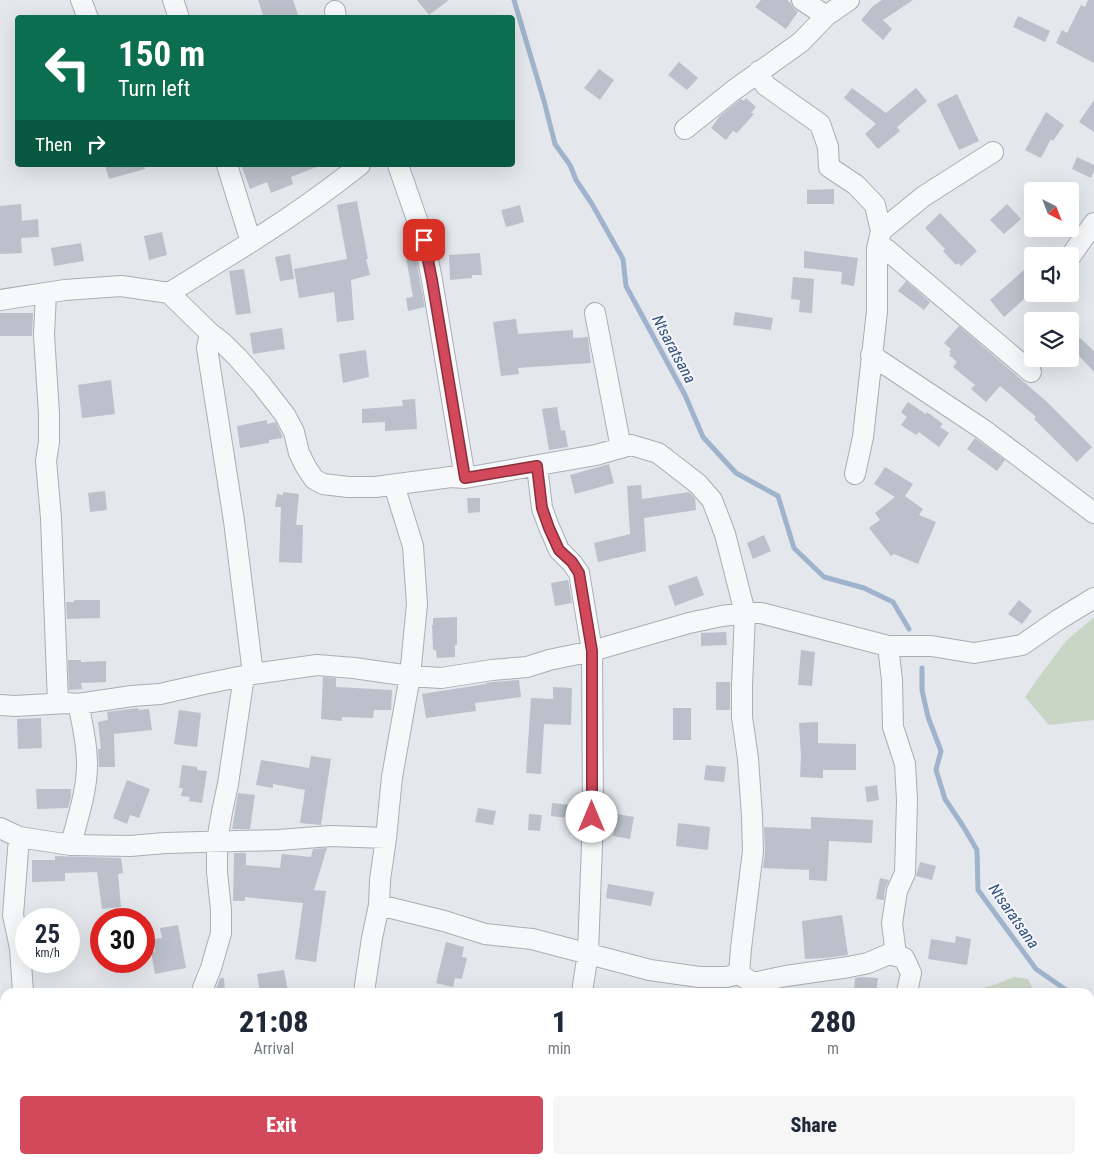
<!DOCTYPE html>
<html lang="en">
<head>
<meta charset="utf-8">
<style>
  :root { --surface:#fff; --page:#f6f6f7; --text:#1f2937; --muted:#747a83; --accent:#d1495b }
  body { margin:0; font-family:"Roboto Condensed",sans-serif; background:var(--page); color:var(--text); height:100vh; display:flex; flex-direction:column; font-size:19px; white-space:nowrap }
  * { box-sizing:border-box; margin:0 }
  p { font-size:16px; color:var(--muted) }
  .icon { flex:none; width:28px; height:28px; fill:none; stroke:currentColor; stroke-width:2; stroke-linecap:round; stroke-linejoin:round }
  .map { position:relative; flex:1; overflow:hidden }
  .side { position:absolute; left:0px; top:988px; width:1095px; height:176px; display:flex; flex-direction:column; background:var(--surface); border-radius:15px 15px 0 0; box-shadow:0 5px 20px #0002 }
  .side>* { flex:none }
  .hud { position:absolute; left:15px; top:15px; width:500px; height:152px; border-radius:5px; box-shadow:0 5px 20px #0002; background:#0b6e4f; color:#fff; overflow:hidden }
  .needle { width:32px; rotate:138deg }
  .controls { position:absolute; left:1024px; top:182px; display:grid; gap:10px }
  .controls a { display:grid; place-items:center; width:55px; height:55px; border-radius:5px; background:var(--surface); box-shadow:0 5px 20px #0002; font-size:25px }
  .speed { position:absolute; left:15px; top:908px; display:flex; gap:10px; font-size:25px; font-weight:700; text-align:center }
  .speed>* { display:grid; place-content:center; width:65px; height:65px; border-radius:50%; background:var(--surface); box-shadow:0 5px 20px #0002; line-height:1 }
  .speed small { font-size:12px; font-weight:400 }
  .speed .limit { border:8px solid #d22; background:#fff; color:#111 }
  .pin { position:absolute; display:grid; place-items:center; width:42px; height:42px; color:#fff; margin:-21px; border-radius:10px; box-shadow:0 2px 8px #0006 }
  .me { position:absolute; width:55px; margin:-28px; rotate:0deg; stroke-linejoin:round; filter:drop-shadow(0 0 4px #0008) }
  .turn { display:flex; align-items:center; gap:18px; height:105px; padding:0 20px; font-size:22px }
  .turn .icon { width:65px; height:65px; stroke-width:2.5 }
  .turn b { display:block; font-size:35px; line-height:42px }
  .then { display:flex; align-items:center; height:48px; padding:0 20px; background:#0003; gap:10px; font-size:19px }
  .eta { display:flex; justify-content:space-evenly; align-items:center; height:85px; text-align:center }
  .eta b { font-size:30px; font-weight:800; line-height:35px }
  .action { display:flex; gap:10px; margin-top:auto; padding:10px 20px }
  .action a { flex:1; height:58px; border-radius:5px; background:var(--accent); color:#fff; font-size:20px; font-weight:800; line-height:58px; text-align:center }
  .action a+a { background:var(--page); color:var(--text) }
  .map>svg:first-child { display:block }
  .green { fill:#c9d6c5 }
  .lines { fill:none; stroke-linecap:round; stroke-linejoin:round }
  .stream { stroke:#9fb4cc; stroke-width:5 }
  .building { fill:#bbc0ca }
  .minor-casing { stroke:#a9aeb7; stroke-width:22 }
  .minor { stroke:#f7f8fa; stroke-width:20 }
  .route-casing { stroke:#882f3b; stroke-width:12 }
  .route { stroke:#d1495b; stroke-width:9 }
  .labels { text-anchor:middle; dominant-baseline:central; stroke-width:4; stroke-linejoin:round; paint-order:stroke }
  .water-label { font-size:16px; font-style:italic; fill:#34527a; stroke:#f4f6f9 }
</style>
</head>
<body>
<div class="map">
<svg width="1094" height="1163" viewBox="0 0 1094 1163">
  <rect width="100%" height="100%" fill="#e4e7ec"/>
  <path class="green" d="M1094,617v103l-45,5 -24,-28 16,-23 25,-33z
    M1014,977l14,2 6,13h-51l3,-5 11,-3z"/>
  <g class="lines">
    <path class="stream" d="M514,0l30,101 11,43 15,21 6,15 16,24 31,55 3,27 59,109 18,42 33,36 42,23 16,52 30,29 40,11 29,14 16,27
      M922,668v22l6,27 13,34 -5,19 9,29 18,27 14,24 1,40 58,79 33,23
      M1090,1003l4,1"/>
  </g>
  <path class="building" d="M258,0h35l6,18h-35z
    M417,0h32l-20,15z
    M761,0h26l4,3 1,3 6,6 -12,17 -31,-22z
    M882,0h31l-30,20 9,9 -9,11 -22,-20 12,-14z
    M1088,0h6v63l-38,-20 6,-13 5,3 14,-28 4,2z
    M1018,16l32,15 -5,11 -32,-15z
    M679,62l19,16 -11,12 -19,-15z
    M599,69l15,11 -14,20 -16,-12z
    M852,88l34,25 30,-25 11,13 -30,26 3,4 -22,18 -13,-15 11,-10 -32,-26z
    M957,94l22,47 -20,9 -22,-46z
    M746,98l10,9 -5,6 3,1 -17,19 -4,-2 -7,9 -15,-12 9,-12 21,-17 3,2z
    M1094,100v32l-15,-10z
    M1046,112l18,13 -11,16 -2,-2 -10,19 -16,-8z
    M1077,157l17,8v6l-3,7 -19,-9z
    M105,165h39l1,4 -36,10z
    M241,165h78v1l-28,11 2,7 -22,9 -4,-11 -17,7z
    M834,189v15h-27v-14z
    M357,201l11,58h-2l4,16 -19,5 3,40 -17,2 -3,-30 -35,6 -5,-29 53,-10 -10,-54z
    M21,204l1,17 16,-2 1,18 -18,1 1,15 -22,1v-48z
    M1007,204l14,15 -17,15 -14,-14z
    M520,205l4,17 -18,5 -5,-17z
    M940,213l37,38 -16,15 -3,-3 -2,2 -13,-14 2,-2 -20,-21z
    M162,232l5,23 -18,5 -5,-24z
    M81,243l3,18 -30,5 -3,-18z
    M804,251l54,7 -4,28 -13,-2 1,-12 -38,-4z
    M480,253l2,22h-10v3l-22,2 -1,-25z
    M290,254l4,25 -14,2 -5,-24z
    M415,255l10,52 -17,4 -2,-13 7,-1 -7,-40z
    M1032,263v29l-28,25 -14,-17z
    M244,269l7,44 -15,2 -7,-44z
    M793,277l21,2 -2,34 -13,-1 1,-12 -9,-1z
    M906,281l24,21 -6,8 -26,-19z
    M735,312l38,6 -2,12 -38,-5z
    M0,313h33l-1,23h-32z
    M516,319l2,15 55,-4v8l15,-1 3,26 -73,5 1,6 -18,2 -8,-54z
    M959,326l87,75 46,46 -15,15 -43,-43 2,-2 -36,-31 -14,16 -15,-13 4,-4 -22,-18 4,-5 -8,-7 2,-2 -2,-1 2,-3 -7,-6z
    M282,328l3,21 -32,5 -3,-21z
    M1070,329l24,22v21l-24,-26z
    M366,350l3,27 -26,6 -4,-29z
    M111,380l4,34 -33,4 -4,-33z
    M415,399l2,30 -32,2v-9l-23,1v-14l41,-3 -1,-6z
    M908,402l18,12 1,-2 16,12 -3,3 9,6 -10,14 -20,-15 -3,3 -15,-10 6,-8 -6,-5z
    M557,407l4,24 4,-1 3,17 -19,3 -7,-41z
    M267,420v4l9,-2 7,16 -14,2v3l-29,5 -3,-22z
    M975,438l30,22 -8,11 -30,-22z
    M609,464l5,19 -39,11 -5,-19z
    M885,467l28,17 -8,12 18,13 -4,6 17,7 -18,42 -24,-10 -3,2 -22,-28 11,-8 -5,-7 20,-16 -21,-13z
    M641,485l1,14 47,-7 6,6 1,12 -52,8 2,33 -48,11 -4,-19 36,-9 -3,-48z
    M105,491l2,19 -17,2 -2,-19z
    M283,492l16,2 -3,31h7l-1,38 -23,-1 2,-55h-6l2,-13 6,1z
    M467,498h13v14l-12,1z
    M764,535l7,16 -18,8 -6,-16z
    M697,576l7,19 -29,11 -7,-20z
    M568,580l4,23 -17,3 -4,-23z
    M74,600h26v18l-33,1 -1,-17h8z
    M1019,600l13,11 -10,13 -14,-10z
    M457,617v28h-2v12l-18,1 -1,-8h-3l-1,-25h1v-7z
    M726,632l1,13 -26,1v-13z
    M801,650l14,2 -3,34 -14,-1z
    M68,660h13v2l25,-1v21l-25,1 1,6 -13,1z
    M323,677l13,1v9l56,3 -1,20h-17l-1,8 -31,-1v4l-21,-2z
    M519,680l2,17 -46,6 1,8 -50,7 -4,-24 64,-10v-1l7,-1z
    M716,682h14v28h-14z
    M553,687l19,1 -1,37 -27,-1 -3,50 -15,-1 5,-75 22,1z
    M138,708v2l11,-1 3,21 -38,4 1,33h-16l-1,-18h3l-3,-27 10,-2 -1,-8z
    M673,708h18v32h-18z
    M179,710l22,3 -4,34 -23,-3z
    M41,718l1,30 -24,1 -1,-30z
    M818,722v21l38,1v26h-33v8l-23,-1 1,-20 -2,-34z
    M311,756l20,3 -10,66 -21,-2 5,-33 -32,-6v4l-17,-3 5,-25 48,8z
    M182,765l15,2v3l10,1 -5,32 -13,-2 1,-4 -9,-1 2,-8h-4z
    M706,765l20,2 -2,15 -20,-2z
    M127,780l23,9 -11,29 -9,-3 -3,9 -14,-6z
    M877,785l2,15 -12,2 -2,-15z
    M36,789h35v8l-3,11 -31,1z
    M238,793l17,2 -5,34h-18z
    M552,803l17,2 -1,13 -17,-2z
    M478,808l18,3 -3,14 -18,-3z
    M529,814l13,1 -2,16 -12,-1z
    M617,814l17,3 -4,22 -17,-3z
    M811,817l62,3 -1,23 -43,-2 -2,40 -18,-1v-10l-46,-2 2,-17 -1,-24 47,2z
    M678,823l32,4 -2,23 -32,-4z
    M327,848l-13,42 12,1 -10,71 -21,-3 8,-56 -58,-6v4h-12l1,-48h12v12l34,3 2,-14 29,3 2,-8z
    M55,856l66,2 2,15 -5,1 3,33 -19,2 -5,-37 -32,1v8l-33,1v-22h23z
    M920,862l16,4 -4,14 -16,-4z
    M880,878l9,2 -4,9 -1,11 -8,-1z
    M608,884l46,8 -3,14 -45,-8z
    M842,915l6,40 -22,3 -21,1 -3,-38z
    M178,925l8,43 -31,6 -4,-22 4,-1 -2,-12 9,-1 -2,-10z
    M956,936l15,3 -4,26 -39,-6 3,-20 24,4z
    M446,942l18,5 -2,10 5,1 -5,21 -7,-1 -2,9 -17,-4z
    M284,970l4,22h-28l-3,-18z
    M861,977l17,1 -2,14h-22l1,-14z
    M220,978h4l1,14h-10z"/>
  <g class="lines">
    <defs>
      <path id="minor" d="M81,0l7,18
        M173,0l6,18
        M802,0l24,16
        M335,11l1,7
        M759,71l6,14 55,39 8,23 1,20 27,18 19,20 6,26 -4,18v62l-14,126 -8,37
        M685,129l49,-39 67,-48 25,-26 23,-16
        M398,165l26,75 8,40 33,198
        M881,231l43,-35 69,-44
        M251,242c38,-24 74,-49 109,-77
        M877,249h9l145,123
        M1070,257l24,-34
        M46,293l-2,42 5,79v28l-3,19 5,57 7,185
        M169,293l82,-51 -24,-77
        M0,300l65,-10 56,-4 48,7 41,40 13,10 15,15 23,26 24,31 9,17 5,21 7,14 8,12 9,5 25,3h27l76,-10 14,1 131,-23 35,-10 27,8 40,31 14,16 13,34 20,79 -3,73v31l6,42 4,57 1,35 -12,97 -2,26 14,9 -1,9
        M595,313l26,135
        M210,333l-3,15 27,173 19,153
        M871,355l113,75 110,83
        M537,466l5,42 7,19 10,23 13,13 7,10 13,78 1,166 -5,136 -6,39
        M888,646l4,34 1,47 12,37 2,36 -2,73 -8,18 -5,32 4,32
        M0,705l15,1 52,-3 11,1 54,-8 28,-2 44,-10 49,-10 64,-9 37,3 56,8 31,2 51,-8 35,-3 22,-7 43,-9 97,-28 33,-7 23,-3h16l127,33h43l43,7 48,-8 36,-25 36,-22
        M0,828l19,9 52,8 59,1 35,-3 114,-3 52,-4 55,2
        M19,837l-6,78 7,33 3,44
        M71,845c6,-26 16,-53 16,-80 0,-21 -4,-40 -9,-61
        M379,905l65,16 41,13 47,5 118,31 49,7h27l13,-3
        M753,983l33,-7 63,-9 19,-4 21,-9 15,4 7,15 -4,19
        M203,992v-4l8,-20 10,-35v-23l-4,-38v-31l5,-29 6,-28 16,-108
        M364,992l8,-54 7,-33 1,-25 6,-42 6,-61 18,-101 7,-72 -4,-58 -19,-61
        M0,1051l5,1
        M162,1163h2
        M238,1163l1,-4
        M553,1163l1,-4
        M708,1163l1,-4
        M873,1163l1,-4"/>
    </defs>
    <use href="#minor" class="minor-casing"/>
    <use href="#minor" class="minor"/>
  </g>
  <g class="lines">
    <defs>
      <path id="route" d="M424,240l8,40 33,198 72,-12 5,42 7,20 10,22 13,12 7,11 13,78v166"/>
    </defs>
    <use href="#route" class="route-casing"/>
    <use href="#route" class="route"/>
  </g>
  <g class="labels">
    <g class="water-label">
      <text transform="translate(674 349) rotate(62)">Ntsaratsana</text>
      <text transform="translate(1014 916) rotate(55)">Ntsaratsana</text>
    </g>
  </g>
</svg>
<div class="controls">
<a><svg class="needle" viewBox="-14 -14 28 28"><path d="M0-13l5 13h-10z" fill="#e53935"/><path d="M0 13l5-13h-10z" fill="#747a83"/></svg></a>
<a><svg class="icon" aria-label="sound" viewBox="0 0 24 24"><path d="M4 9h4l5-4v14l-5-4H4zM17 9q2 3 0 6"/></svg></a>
<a><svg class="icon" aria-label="layers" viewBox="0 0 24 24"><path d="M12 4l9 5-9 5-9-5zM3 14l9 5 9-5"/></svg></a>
</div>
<div class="speed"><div>25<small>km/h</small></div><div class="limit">30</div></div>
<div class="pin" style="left:424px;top:240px;background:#d93025"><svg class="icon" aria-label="arrive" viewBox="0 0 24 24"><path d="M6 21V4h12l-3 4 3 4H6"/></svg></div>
<svg class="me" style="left:592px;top:817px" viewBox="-20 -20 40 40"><circle r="19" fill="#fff"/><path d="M0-13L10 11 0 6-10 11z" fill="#d1495b"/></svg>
<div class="hud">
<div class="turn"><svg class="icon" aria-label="left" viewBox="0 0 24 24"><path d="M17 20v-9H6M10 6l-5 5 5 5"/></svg><div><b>150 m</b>Turn left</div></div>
<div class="then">Then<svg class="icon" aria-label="right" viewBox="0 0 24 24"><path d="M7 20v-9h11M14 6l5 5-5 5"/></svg></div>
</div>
<section class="side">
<div class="eta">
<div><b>21:08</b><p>Arrival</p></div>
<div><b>1</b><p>min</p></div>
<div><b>280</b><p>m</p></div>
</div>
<div class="action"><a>Exit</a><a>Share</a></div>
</section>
</div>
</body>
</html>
